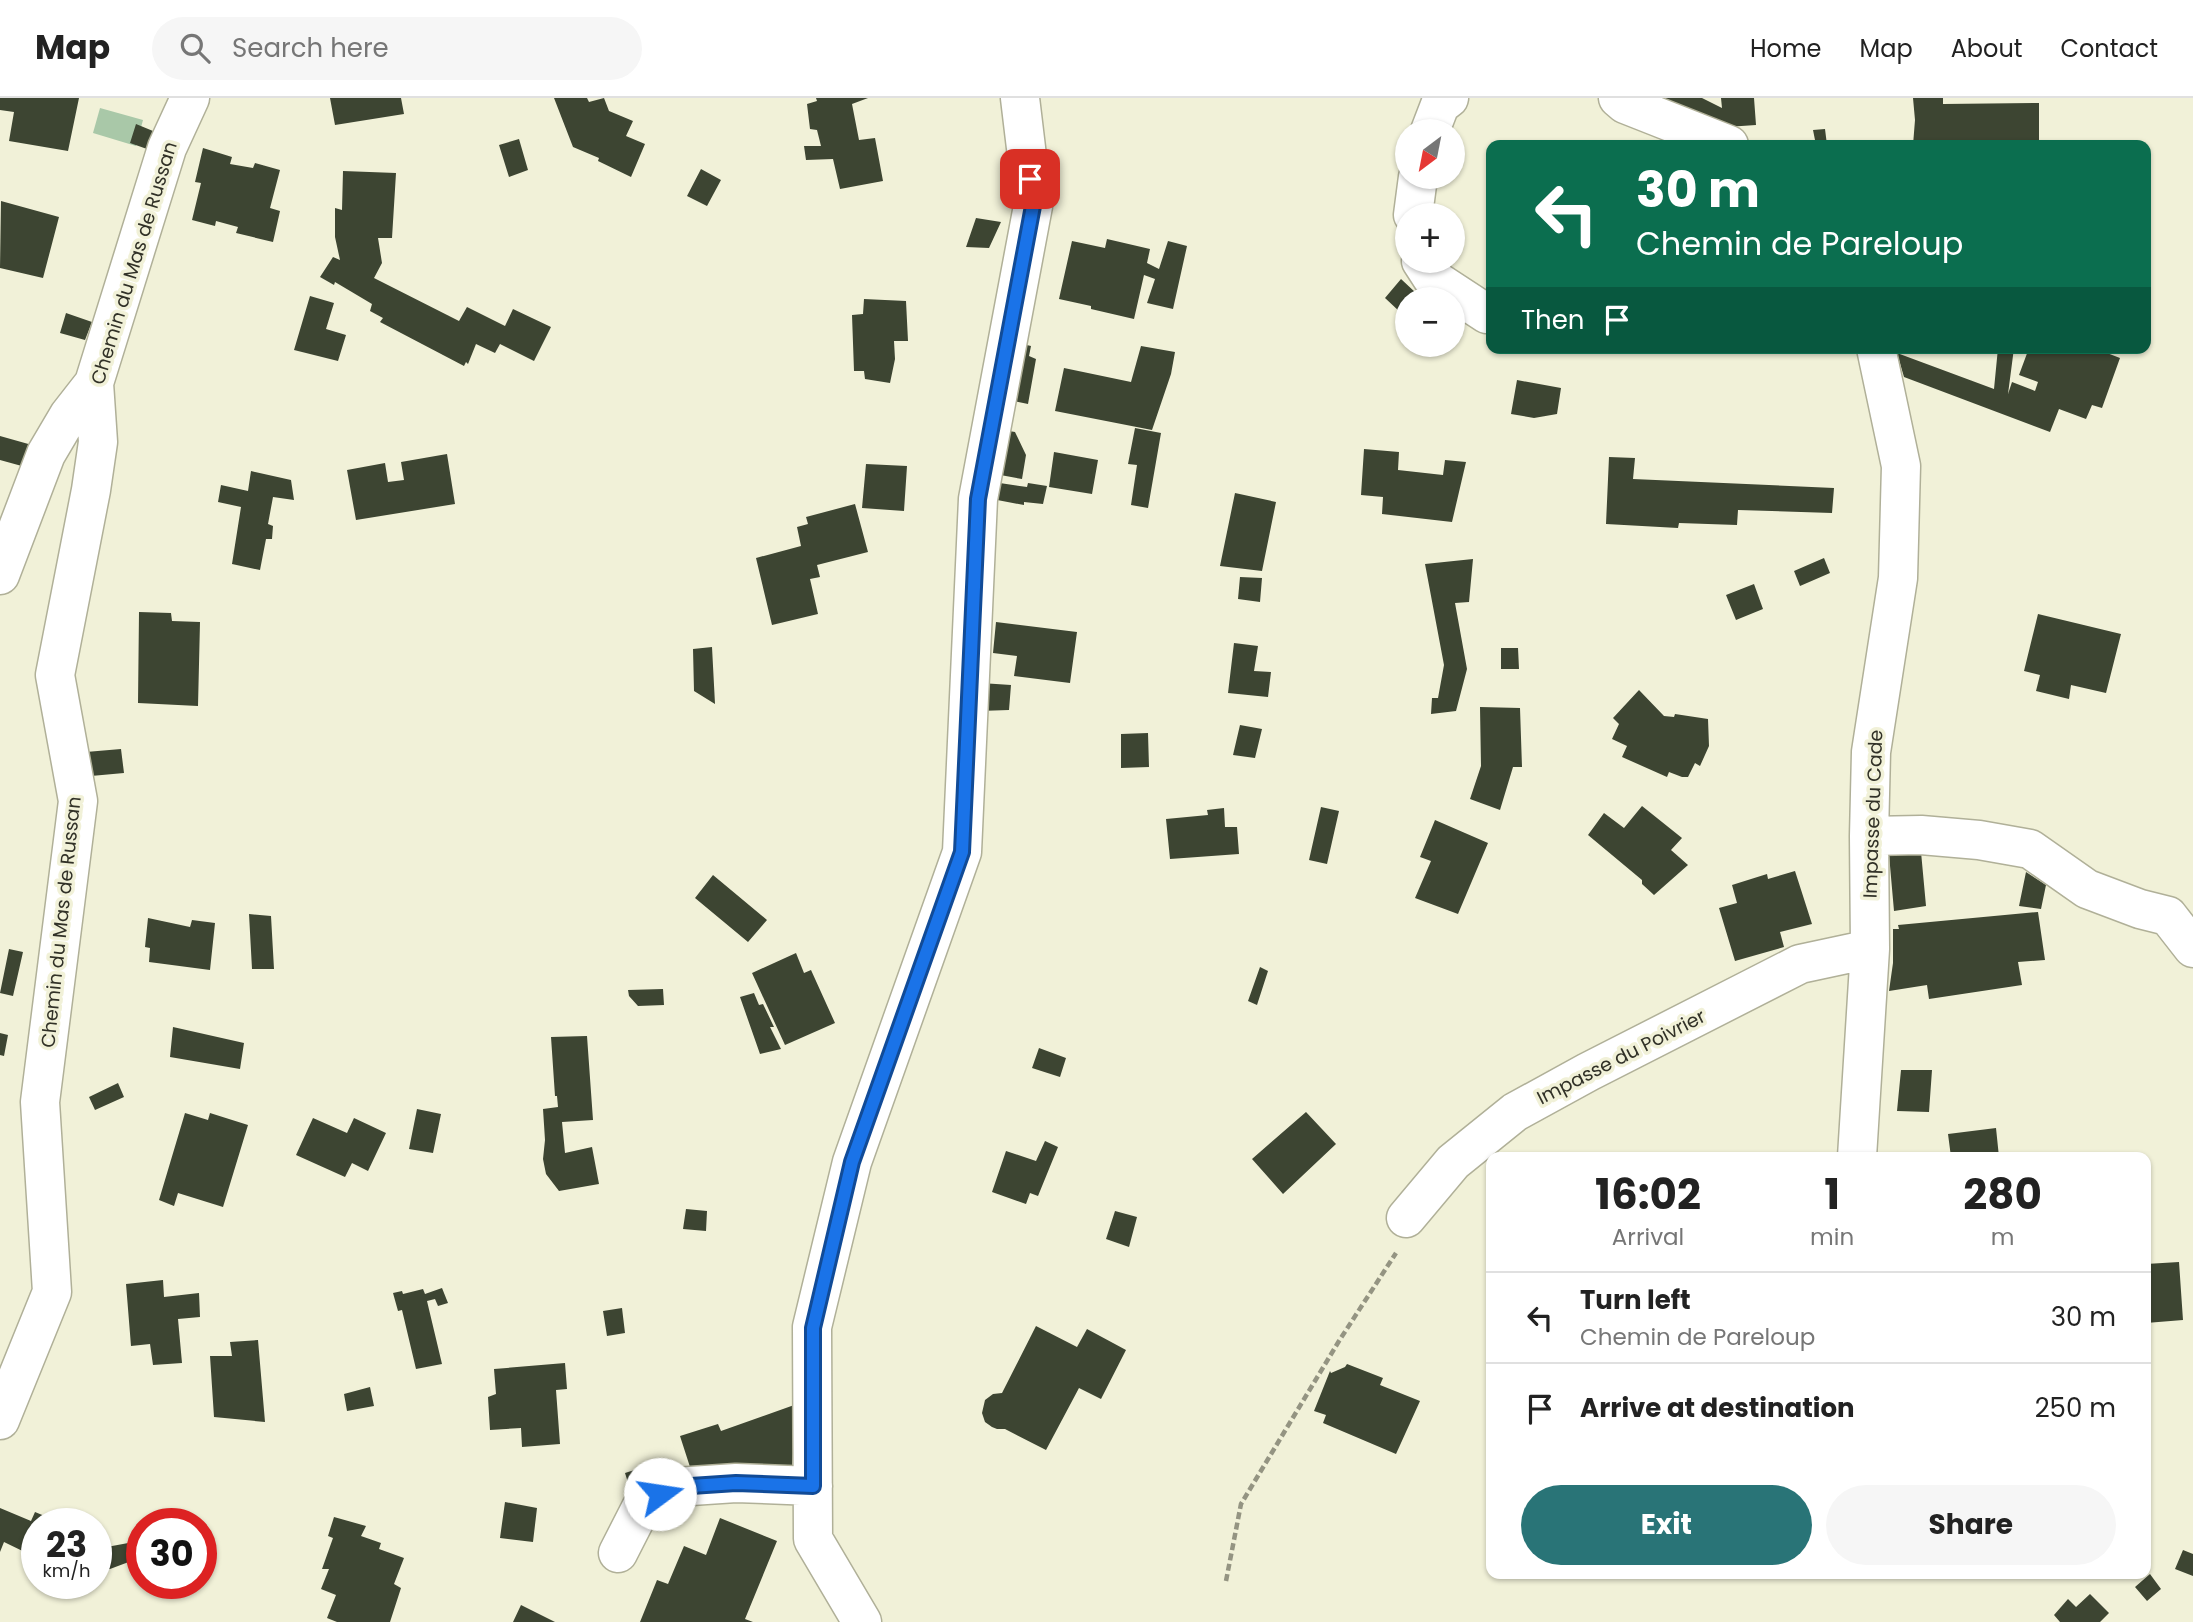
<!DOCTYPE html>
<html lang="en">
<head>
<meta charset="utf-8">
<style>
  :root { --surface:#fff; --page:#f6f6f6; --text:#222; --muted:#767676; --line:#e0e0e0; --accent:#297477 }
  body { margin:0; font-family:Poppins,sans-serif; background:var(--page); color:var(--text); height:100vh; display:flex; flex-direction:column; font-size:26px; white-space:nowrap }
  * { box-sizing:border-box; margin:0 }
  p { font-size:23px; color:var(--muted) }
  .icon { flex:none; width:38px; height:38px; fill:none; stroke:currentColor; stroke-width:2; stroke-linecap:round; stroke-linejoin:round }
  .map { position:relative; flex:1; overflow:hidden }
  .panel { position:absolute; left:1486px; top:1054px; width:665px; height:427px; display:flex; flex-direction:column; background:var(--surface); border-radius:14px; box-shadow:0 2px 5px #0004 }
  .panel>* { flex:none }
  .top-card { position:absolute; left:1486px; top:42px; width:665px; height:214px; border-radius:14px; box-shadow:0 2px 5px #0004; background:#0b6e4f; color:#fff; overflow:hidden }
  .needle { width:46px; rotate:212deg }
  .controls { position:absolute; left:1395px; top:21px; display:grid; gap:14px }
  .controls a { display:grid; place-items:center; width:70px; height:70px; border-radius:50%; background:var(--surface); box-shadow:0 2px 5px #0004; font-size:35px }
  .speed { position:absolute; left:21px; top:1410px; display:flex; gap:14px; font-size:35px; font-weight:700; text-align:center }
  .speed>* { display:grid; place-content:center; width:91px; height:91px; border-radius:50%; background:var(--surface); box-shadow:0 2px 5px #0004; line-height:1 }
  .speed small { font-size:18px; font-weight:400 }
  .speed .limit { border:10px solid #d22; background:#fff; color:#111 }
  .pin { position:absolute; display:grid; place-items:center; width:60px; height:60px; color:#fff; margin:-30px; border-radius:14px; box-shadow:0 4px 10px #0006 }
  .me { position:absolute; width:77px; margin:-38px; rotate:76deg; stroke-linejoin:round; filter:drop-shadow(0 0 5px #0008) }
  .turn { display:flex; align-items:center; gap:24px; height:147px; padding:0 35px; font-size:32px }
  .turn .icon { width:91px; height:91px; stroke-width:2.5 }
  .turn b { display:block; font-size:49px; line-height:60px }
  .then { display:flex; align-items:center; height:66px; padding:0 35px; background:#0003; gap:14px; font-size:26px }
  .eta { display:flex; justify-content:space-evenly; align-items:center; height:119px; text-align:center }
  .eta b { font-size:42px; font-weight:700; line-height:49px }
  .primary-button { display:flex; gap:14px; margin-top:auto; padding:14px 35px }
  .primary-button a { flex:1; height:80px; border-radius:42px; background:var(--accent); color:#fff; font-size:28px; font-weight:700; line-height:80px; text-align:center }
  .primary-button a+a { background:var(--page); color:var(--text) }
  ul { padding:0; list-style:none }
  li { display:flex; align-items:center; gap:21px; height:91px; padding:0 35px; border-top:2px solid var(--line) }
  li div { flex:1 }
  li b { display:block; font-size:26px }
  li em { font-style:normal }
  header { display:flex; align-items:center; gap:42px; box-sizing:border-box; height:98px; padding:0 35px; background:var(--surface); border-bottom:2px solid var(--line) }
  header strong { font-size:33px }
  nav { display:flex; gap:38px; margin-inline-start:auto; font-size:24px }
  .search { width:490px; height:63px; background:var(--page); display:flex; align-items:center; gap:18px; box-sizing:border-box; padding:0 24px; border-radius:38px; color:var(--muted); font-size:26px }
  .map>svg:first-child { display:block }
  .water { fill:#a9c8a8 }
  .building { fill:#3d4532 }
  .lines { fill:none; stroke-linecap:round; stroke-linejoin:round }
  .minor-casing { stroke:#b0b098; stroke-width:41 }
  .path { stroke:#949482; stroke-width:4.5; stroke-dasharray:7 3.5; stroke-linecap:butt }
  .minor { stroke:#fff; stroke-width:38 }
  .route-casing { stroke:#114b97; stroke-width:18 }
  .route { stroke:#1a73e8; stroke-width:12 }
  .labels { text-anchor:middle; dominant-baseline:central; stroke-width:7; stroke-linejoin:round; paint-order:stroke }
  .street-label { font-size:19px; fill:#313127; stroke:#f1f1d8 }
</style>
</head>
<body>
<header>
<strong>Map</strong>
<div class="search"><svg class="icon" aria-label="search" viewBox="0 0 24 24"><circle cx="10" cy="10" r="6"/><path d="M15 15l6 6"/></svg>Search here</div>
<nav><a>Home</a><a>Map</a><a>About</a><a>Contact</a></nav>
</header>
<div class="map">
<svg width="2193" height="1524" viewBox="0 0 2193 1524">
  <rect width="100%" height="100%" fill="#f1f1d8"/>
  <path class="water" d="M100,10l43,12 -7,26 -43,-13z"/>
  <path class="building" d="M0,0h79l-11,53 -59,-10 5,-29 -14,-2z
    M330,0h71l3,16 -69,11z
    M554,0h33l2,4 15,-4 5,13 24,10 -7,15 19,8 -14,33 -33,-16 1,-3 -26,-11z
    M816,0h52l-16,6 7,36 16,-2 8,43 -43,8 -7,-30 -27,1 -2,-14h17l-4,-16 -7,-1 -3,-25 10,-3z
    M1636,0h66l20,10 -1,-10h33l2,27 -44,3z
    M1913,0h30v6l96,-1v42h-126l2,-25z
    M136,26l17,7 -6,18 -17,-6z
    M1825,31l2,16h-11l-3,-15z
    M519,41l9,31 -19,7 -10,-32z
    M203,50l29,9 -2,7 23,4 2,-5 25,7 -10,38 10,3 -7,31 -37,-9 2,-6 -22,-6 -1,5 -23,-6 9,-37 -6,-1z
    M701,71l20,11 -14,26 -20,-10z
    M343,73l53,2 -4,65h-14l4,25 -8,15 85,43 8,-14 38,19 8,-17 38,18 -17,34 -34,-17 -5,9 -19,-9 -8,20 -2,-2 -2,4 -84,-44 3,-4 -13,-7 2,-7 -37,-22 -1,3 -14,-8 13,-20 7,3 -5,-23v-29l7,2z
    M1,103l58,16 -16,61 -43,-10z
    M976,120l25,4 -12,26 -23,-1z
    M1107,141l43,10 -3,14 12,6 9,-28 19,5 -14,63 -26,-6 8,-24 -11,-4 -10,44 -43,-10v-3l-32,-7 13,-58 33,7z
    M1401,181l15,14 -5,6h-4v5l-7,8 -15,-14z
    M310,198l24,7 -8,26 20,6 -8,26 -44,-11z
    M864,201l42,2 2,40h-14l1,18 -5,24 -25,-4 -1,-8h-10l-2,-56 11,-1z
    M66,215l26,9 -7,18 -25,-7z
    M1018,245l13,3 -2,10 7,3 -8,45 -20,-4z
    M1141,248l34,6 -4,22 -19,56 -97,-19 9,-43 67,14z
    M1998,250h16l-6,46 4,-12 23,9 3,-9 -19,-7 10,-27h65l26,10 -18,50 -10,-3 -6,14 -27,-10 -9,23 -146,-55 -7,-24 97,36z
    M1517,282l44,8 -4,26 -23,4 -23,-4z
    M1135,330l26,5 -13,75 -17,-3 6,-40 -9,-1z
    M1003,332l12,2 11,23 -4,24 -27,-5z
    M0,338l39,11 -10,21 -29,-8z
    M1364,351l35,3 -1,18 45,5 2,-15 21,2 -14,60 -70,-8 1,-17 -22,-2z
    M1054,354l44,8 -6,34 -43,-7z
    M447,356l8,50 -99,16 -9,-50 38,-7 3,19 16,-2 -3,-18z
    M1609,359l26,1 -2,21 201,9 -2,25 -94,-3 -1,15 -58,-2 -1,5 -72,-4z
    M866,366l41,2 -3,45 -42,-3z
    M251,373l40,9 3,20 -21,-3 -5,27 5,2 -1,13h-6l-6,31 -28,-6 9,-57 -23,-5 3,-17 27,6z
    M993,384l34,5 1,-4 19,3 -4,18 -19,-2v3l-32,-6z
    M1235,395l41,9 -14,69 -42,-5z
    M855,406l13,48 -51,13 3,12 -10,2 8,35 -46,11 -16,-67 45,-12 -4,-19 11,-3 -2,-7z
    M1824,460l6,15 -30,13 -6,-15z
    M1473,461l-4,43 -14,1 12,66 -11,42 -25,3 1,-16h6l6,-33 -19,-101z
    M1240,479l22,1 -2,24 -22,-3z
    M1754,486l9,25 -27,11 -10,-25z
    M139,514l32,1 1,8 28,1 -2,84 -60,-3z
    M2038,516l83,20 -15,59 -35,-8 -2,14 -33,-8 4,-16 -16,-4z
    M996,524l81,10 -7,51 -56,-7 3,-20 -24,-3z
    M1234,545l24,3 -4,25 17,1 -3,25 -40,-4z
    M712,549l3,57 -21,-13 -1,-42z
    M1501,550h17l1,21h-18z
    M981,585l30,2 -2,25 -30,1z
    M1639,592l25,26 10,1 1,-3 33,5 1,27 -9,20 -5,-3 -7,14h-6l-13,-5 -2,5 -45,-20 5,-11 -15,-7 7,-15 -6,-6z
    M1480,609l40,1 2,59h-9l-13,43 -30,-11 11,-33z
    M1240,627l22,4 -7,29 -22,-3z
    M1148,635l1,34 -28,1v-34z
    M121,651l3,24 -33,3 -5,-24z
    M1642,708l40,32 -11,12 17,15 -34,30 -12,-11v-4l-54,-45 16,-22 20,15z
    M1321,709l18,4 -12,53 -18,-4z
    M1224,710l1,19h12l2,27 -69,5 -4,-40 42,-4 -1,-5z
    M1435,722l53,23 -30,71 -43,-16 16,-37 -11,-4z
    M1920,743l6,65 -32,5 -6,-68z
    M1795,773l17,53 -32,8 4,15 -49,14 -16,-53 18,-5 -5,-18 35,-11 1,5z
    M2026,774l20,13 -5,24 -22,-3z
    M713,777l54,45 -19,22 -53,-44z
    M2038,814l7,48 -27,2 4,23 -93,14 -2,-14 -38,6 4,-28v-34h6l-1,-4z
    M249,816l22,2 3,53h-22z
    M148,820l42,9 2,-7 23,3 -5,47 -61,-8 1,-14 -5,-1z
    M9,851l14,3 -10,44 -13,-3z
    M796,855l8,20 7,-3 24,53 -50,22 -33,-72z
    M1260,869l8,4 -11,34 -9,-4z
    M663,891l1,16 -26,1 -9,-10 -1,-6z
    M754,895l5,12 4,-1 11,23h-4l11,22 -21,5 -20,-57z
    M173,929l71,16 -4,26 -70,-12z
    M0,935l8,2 -4,21 -4,-1z
    M587,938l6,84 -31,2 3,31 27,-6 7,37 -40,7 -13,-17 -3,-15 2,-19 -2,-31 15,-2 -1,-11h-2l-4,-59z
    M1039,950l27,10 -6,19 -28,-9z
    M1901,972h31l-3,42 -32,-1z
    M118,985l6,14 -29,13 -6,-13z
    M417,1011l24,5 -8,39 -24,-4z
    M1306,1014l30,32 -53,50 -31,-35z
    M185,1015l23,7 2,-7 38,12 -25,82 -45,-14 -4,13 -15,-6z
    M313,1020l34,15 7,-15 32,15 -18,38 -16,-8 -7,14 -49,-22z
    M1996,1030l3,29h-48l-3,-23z
    M1045,1043l13,6 -20,49 -8,-3 -4,11 -34,-12 14,-41 30,10z
    M686,1111l21,2 -1,20 -23,-2z
    M1115,1113l22,6 -8,30 -23,-8z
    M2179,1164l4,58 -37,3v-59z
    M163,1182l1,17 35,-4 1,24 -22,2 4,44 -29,2 -3,-21 -19,2 -5,-62z
    M442,1190l6,15 -10,3 -3,-7 -8,2 15,63 -26,5 -14,-59 -4,1 -5,-18 9,-2 1,3 20,-5 2,5z
    M622,1210l3,25 -18,3 -4,-25z
    M1036,1228l41,21 10,-18 39,21 -25,49 -22,-11 -33,62 -41,-21h-8l-5,-2 -7,-5 -3,-9 3,-13 8,-6 9,-1z
    M258,1242l7,82 -51,-5 -4,-61h22l-2,-14z
    M565,1265l2,26 -11,1 4,54 -38,3 -1,-19 -31,2 -2,-33 8,-3 -2,-25z
    M1347,1266l36,14 -3,7 40,16 -24,53 -73,-31 3,-8 -12,-4 16,-40 1,2 14,-6z
    M370,1289l4,19 -27,5 -3,-17z
    M797,1306l-5,61 -30,4 -130,26 -7,-22 44,-14 5,13 16,-5 -10,-31 38,-12 3,7z
    M505,1404l32,6 -4,34 -33,-4z
    M0,1410l31,13 4,-9 29,12h-27v34l-33,-16 -4,10z
    M334,1419l32,9 -5,10 20,7 -2,6 25,9 -10,26 7,4 -11,34h-53l-10,-4 9,-23 -15,-6 8,-20h-7l11,-31 -5,-2z
    M720,1420l57,23 -32,78 8,3h-113l17,-42 11,4 16,-38 22,9z
    M139,1443l3,16 -32,12 -14,-1v-19z
    M2183,1452l10,4v22l-18,-7z
    M2150,1476l11,15 -14,12 -12,-14z
    M2090,1496l19,19 -9,9h-40l-6,-7 14,-16 8,8z
    M521,1507l34,17h-42z"/>
  <g class="lines">
    <defs>
      <path id="minor" d="M1618,0l7,6 104,41
        M1430,33l10,-26 9,-7
        M1413,117l5,-38
        M1421,163l11,17 55,36
        M0,477l46,-121 23,-39 25,-32
        M1869,738l52,-1 58,5 51,9 57,40 53,20 28,7 25,32
        M1857,1059l13,-208 -1,-113 2,-84 27,-174 3,-112 -25,-118
        M1406,1120l47,-56 62,-50 73,-40 212,-108 70,-15
        M0,1322l52,-128 -12,-190 38,-301 -23,-126 36,-185 7,-48 -4,-59 73,-235 23,-50
        M618,1455l26,-51 32,-15 60,-4 77,3
        M862,1524l-49,-83 -1,-212 40,-165 110,-310 16,-353 55,-293 -13,-108"/>
    </defs>
    <use href="#minor" class="minor-casing"/>
    <path class="path" d="M1226,1483l15,-77 98,-163 57,-88"/>
    <use href="#minor" class="minor"/>
  </g>
  <g class="lines">
    <defs>
      <path id="route" d="M660,1396l16,-7 60,-4 77,3v-158l39,-166 110,-310 16,-353 55,-293 -3,-27"/>
    </defs>
    <use href="#route" class="route-casing"/>
    <use href="#route" class="route"/>
  </g>
  <g class="labels">
    <g class="street-label">
      <text transform="translate(134 165) rotate(-73)">Chemin du Mas de Russan</text>
      <text transform="translate(1873 716) rotate(-88)">Impasse du Cade</text>
      <text transform="translate(61 824) rotate(-84)">Chemin du Mas de Russan</text>
      <text transform="translate(1621 959) rotate(-27)">Impasse du Poivrier</text>
    </g>
  </g>
</svg>
<div class="controls">
<a><svg class="needle" viewBox="-14 -14 28 28"><path d="M0-13l5 13h-10z" fill="#e53935"/><path d="M0 13l5-13h-10z" fill="#767676"/></svg></a>
<a>+</a>
<a>−</a>
</div>
<div class="speed"><div>23<small>km/h</small></div><div class="limit">30</div></div>
<div class="pin" style="left:1030px;top:81px;background:#d93025"><svg class="icon" aria-label="arrive" viewBox="0 0 24 24"><path d="M6 21V4h12l-3 4 3 4H6"/></svg></div>
<svg class="me" style="left:660px;top:1396px" viewBox="-20 -20 40 40"><circle r="19" fill="#fff"/><path d="M0-13L10 11 0 6-10 11z" fill="#1a73e8"/></svg>
<div class="top-card">
<div class="turn"><svg class="icon" aria-label="left" viewBox="0 0 24 24"><path d="M17 20v-9H6M10 6l-5 5 5 5"/></svg><div><b>30 m</b>Chemin de Pareloup</div></div>
<div class="then">Then<svg class="icon" aria-label="arrive" viewBox="0 0 24 24"><path d="M6 21V4h12l-3 4 3 4H6"/></svg></div>
</div>
<section class="panel">
<div class="eta">
<div><b>16:02</b><p>Arrival</p></div>
<div><b>1</b><p>min</p></div>
<div><b>280</b><p>m</p></div>
</div>
<ul>
<li><svg class="icon" aria-label="left" viewBox="0 0 24 24"><path d="M17 20v-9H6M10 6l-5 5 5 5"/></svg><div><b>Turn left</b><p>Chemin de Pareloup</p></div><em>30 m</em></li>
<li><svg class="icon" aria-label="arrive" viewBox="0 0 24 24"><path d="M6 21V4h12l-3 4 3 4H6"/></svg><div><b>Arrive at destination</b></div><em>250 m</em></li>
</ul>
<div class="primary-button"><a>Exit</a><a>Share</a></div>
</section>
</div>
</body>
</html>
